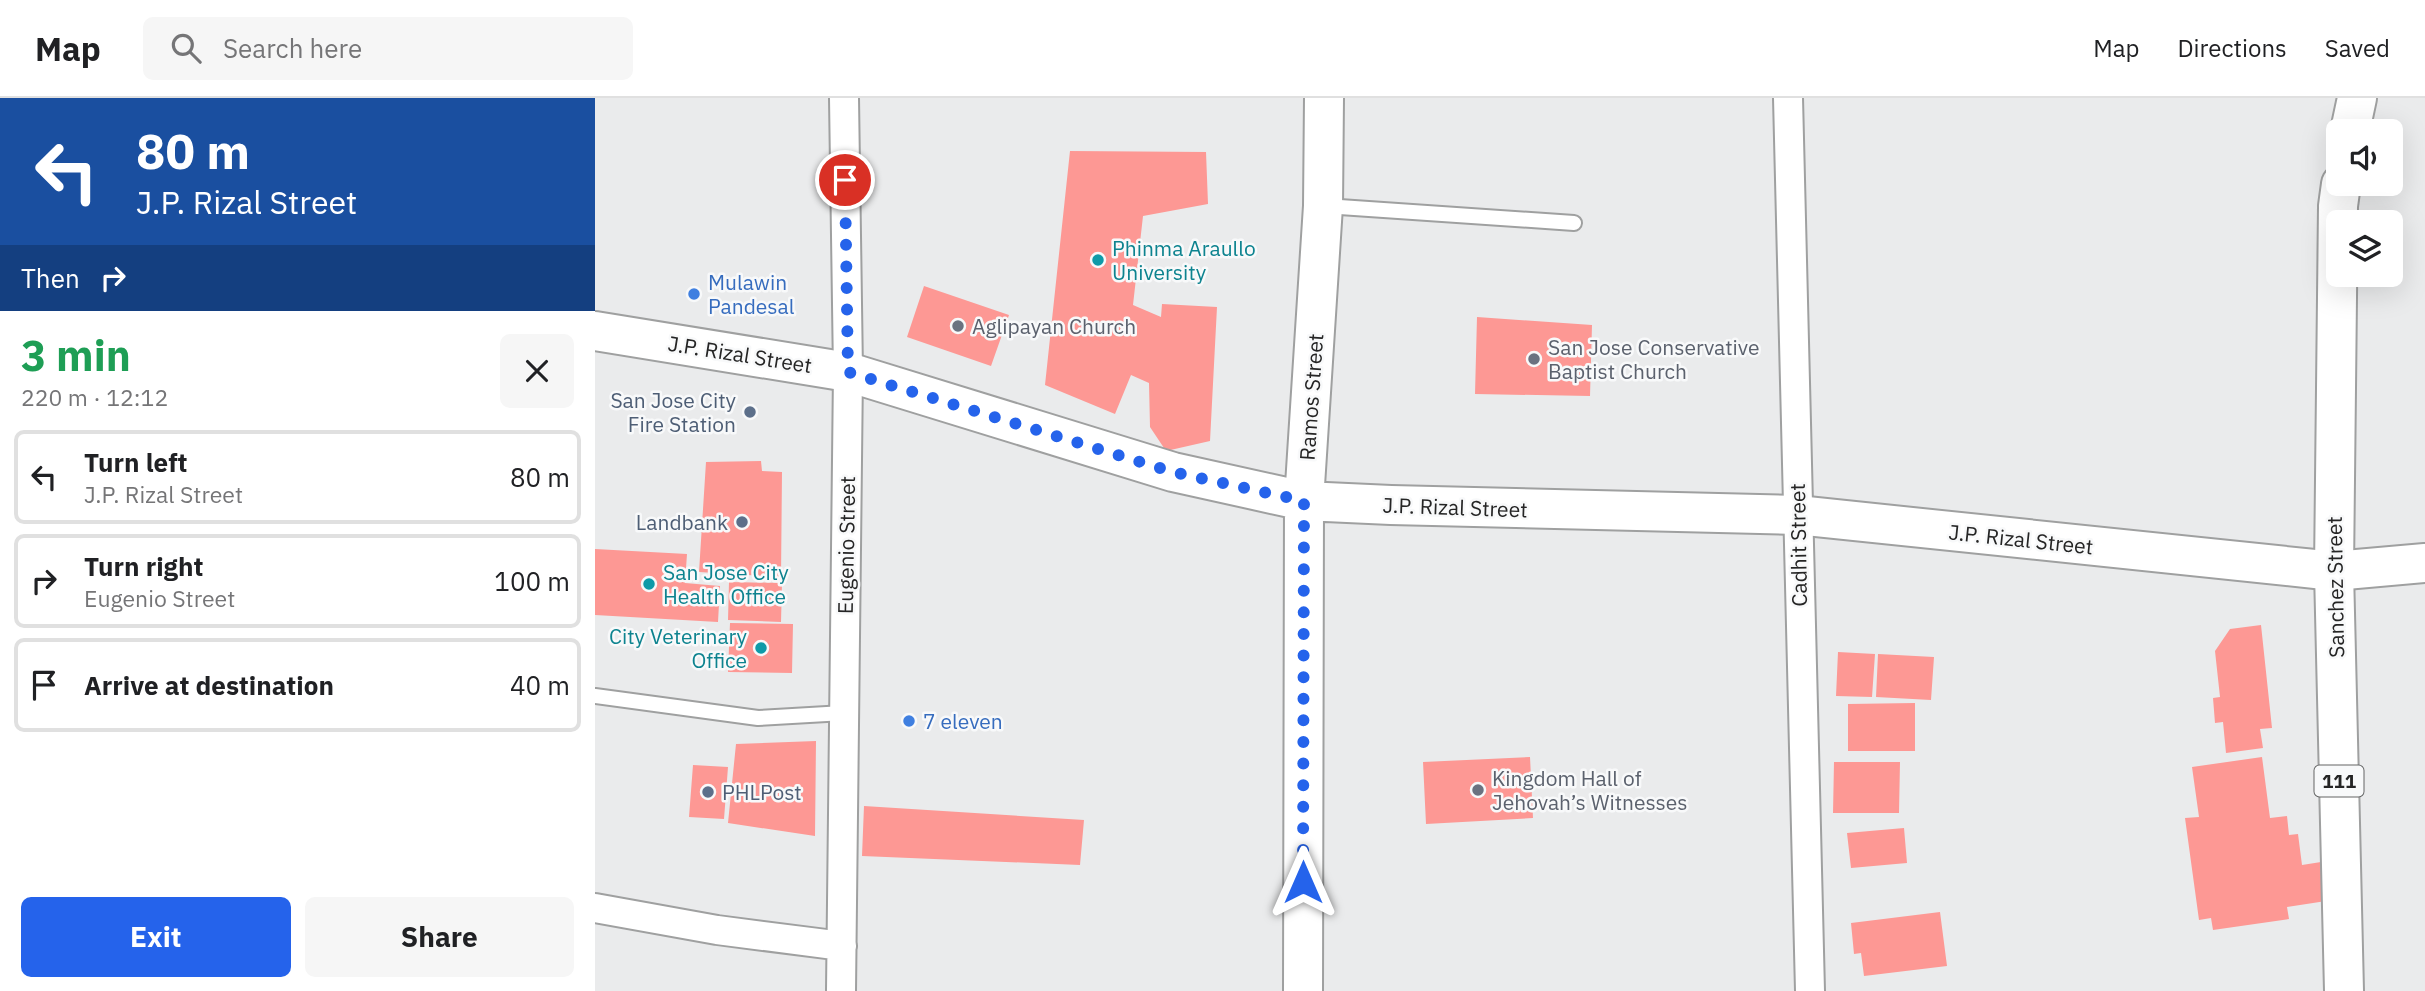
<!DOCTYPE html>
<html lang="en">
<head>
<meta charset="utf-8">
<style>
  :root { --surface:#fff; --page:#f6f6f6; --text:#202124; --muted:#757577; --line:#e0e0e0; --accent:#2563eb }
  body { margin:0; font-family:"IBM Plex Sans",sans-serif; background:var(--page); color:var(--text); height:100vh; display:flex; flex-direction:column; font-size:26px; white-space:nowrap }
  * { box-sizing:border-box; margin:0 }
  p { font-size:23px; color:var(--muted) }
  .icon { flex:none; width:38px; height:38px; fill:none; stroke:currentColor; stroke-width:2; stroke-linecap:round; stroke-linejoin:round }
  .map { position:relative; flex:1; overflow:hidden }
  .drawer { display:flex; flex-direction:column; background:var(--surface); width:595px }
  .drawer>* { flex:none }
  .guide { background:#1a4fa0; color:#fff; overflow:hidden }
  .controls { position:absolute; left:1731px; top:21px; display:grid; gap:14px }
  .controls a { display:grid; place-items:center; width:77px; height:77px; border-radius:10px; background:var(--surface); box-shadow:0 7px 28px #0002; font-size:35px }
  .pin { position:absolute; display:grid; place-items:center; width:60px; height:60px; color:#fff; margin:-30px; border:4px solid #fff; border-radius:50%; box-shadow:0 2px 7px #0007 }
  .me { position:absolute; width:77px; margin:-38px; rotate:0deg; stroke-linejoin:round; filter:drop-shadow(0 0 5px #0008) }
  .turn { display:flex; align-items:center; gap:24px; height:147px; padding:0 21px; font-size:32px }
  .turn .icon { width:91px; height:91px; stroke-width:2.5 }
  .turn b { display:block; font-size:49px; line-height:60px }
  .then { display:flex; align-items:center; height:66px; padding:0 21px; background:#0003; gap:14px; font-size:26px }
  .round { display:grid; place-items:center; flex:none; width:74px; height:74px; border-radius:10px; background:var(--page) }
  .overview { display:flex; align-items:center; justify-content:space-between; height:119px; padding:0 21px }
  h1 { font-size:42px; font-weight:800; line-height:52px; color:#1e9e55 }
  .action { display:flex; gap:14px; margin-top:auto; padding:14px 21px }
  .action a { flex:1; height:80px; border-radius:10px; background:var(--accent); color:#fff; font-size:28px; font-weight:800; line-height:80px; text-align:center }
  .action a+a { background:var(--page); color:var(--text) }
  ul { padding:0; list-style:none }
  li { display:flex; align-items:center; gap:21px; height:94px; margin:0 14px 10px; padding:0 7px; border:4px solid var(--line); border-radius:10px }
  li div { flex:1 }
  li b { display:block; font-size:26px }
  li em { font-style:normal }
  header { display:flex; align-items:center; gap:42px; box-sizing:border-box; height:98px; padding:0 35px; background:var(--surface); border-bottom:2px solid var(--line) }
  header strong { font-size:33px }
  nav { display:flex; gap:38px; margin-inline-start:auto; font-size:24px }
  .search { width:490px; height:63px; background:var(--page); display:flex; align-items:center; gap:18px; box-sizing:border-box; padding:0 24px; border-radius:10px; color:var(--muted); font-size:26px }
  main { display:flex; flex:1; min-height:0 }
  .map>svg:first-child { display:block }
  .building { fill:#fd9894 }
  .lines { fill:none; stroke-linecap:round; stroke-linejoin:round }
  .lane-casing { stroke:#9fa0a0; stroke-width:18 }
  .street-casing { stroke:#9fa0a0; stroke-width:32 }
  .secondary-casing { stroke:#9fa0a0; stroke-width:42 }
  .primary-casing { stroke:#9fa0a0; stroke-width:42 }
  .lane { stroke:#fff; stroke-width:14 }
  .street { stroke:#fff; stroke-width:28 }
  .secondary { stroke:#fff; stroke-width:38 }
  .primary { stroke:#fff; stroke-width:38 }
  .route { stroke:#2563eb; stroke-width:12; stroke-dasharray:0 21.6 }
  .culture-dot { fill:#0f9aa8; stroke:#f8f9fa; stroke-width:2.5 }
  .shop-dot { fill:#3f7fe0; stroke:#f8f9fa; stroke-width:2.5 }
  .worship-dot { fill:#6b7280; stroke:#f8f9fa; stroke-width:2.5 }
  .service-dot { fill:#5c6f8a; stroke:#f8f9fa; stroke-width:2.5 }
  .labels { text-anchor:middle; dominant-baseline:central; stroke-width:5; stroke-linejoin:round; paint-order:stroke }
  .shield { fill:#f8f9fa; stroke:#646565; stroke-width:2 }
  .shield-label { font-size:19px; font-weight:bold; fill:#252525 }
  .culture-label { font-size:21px; fill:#0d838f; stroke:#f8f9fa; text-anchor:start }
  .shop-label { font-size:21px; fill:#366cbe; stroke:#f8f9fa; text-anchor:start }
  .worship-label { font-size:21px; fill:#5b616d; stroke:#f8f9fa; text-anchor:start }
  .street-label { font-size:21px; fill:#252525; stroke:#f8f9fa }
  .service-label { font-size:21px; fill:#4e5e75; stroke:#f8f9fa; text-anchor:end }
</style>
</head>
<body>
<header>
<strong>Map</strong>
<div class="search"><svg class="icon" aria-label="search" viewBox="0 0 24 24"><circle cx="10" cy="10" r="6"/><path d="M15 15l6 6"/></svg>Search here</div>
<nav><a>Map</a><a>Directions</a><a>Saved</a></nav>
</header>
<main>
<section class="drawer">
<div class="guide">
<div class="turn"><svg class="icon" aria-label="left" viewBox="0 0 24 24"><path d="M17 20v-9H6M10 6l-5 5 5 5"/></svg><div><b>80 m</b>J.P. Rizal Street</div></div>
<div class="then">Then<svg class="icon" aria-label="right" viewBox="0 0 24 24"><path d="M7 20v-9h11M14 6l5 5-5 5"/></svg></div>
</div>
<div class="overview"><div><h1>3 min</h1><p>220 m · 12:12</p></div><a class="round"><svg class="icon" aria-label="close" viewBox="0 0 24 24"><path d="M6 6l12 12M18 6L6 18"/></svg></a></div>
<ul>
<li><svg class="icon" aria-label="left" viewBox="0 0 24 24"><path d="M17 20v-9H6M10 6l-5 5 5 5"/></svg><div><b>Turn left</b><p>J.P. Rizal Street</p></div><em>80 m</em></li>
<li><svg class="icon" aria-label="right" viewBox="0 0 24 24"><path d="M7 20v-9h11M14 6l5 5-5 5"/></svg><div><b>Turn right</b><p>Eugenio Street</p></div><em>100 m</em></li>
<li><svg class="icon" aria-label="arrive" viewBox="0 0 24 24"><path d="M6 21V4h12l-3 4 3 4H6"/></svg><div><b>Arrive at destination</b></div><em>40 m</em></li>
</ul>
<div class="action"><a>Exit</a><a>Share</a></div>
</section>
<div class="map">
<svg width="1830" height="893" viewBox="0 0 1830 893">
  <rect width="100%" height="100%" fill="#eaebec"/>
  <path class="building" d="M475,53l136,1 2,52 -65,12 -10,89 28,12 1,-13 55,3 -7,134 -44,10 -16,-24 -1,-44 -18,-8 -16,39 -70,-29z
    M329,188l85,29 -18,51 -84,-29z
    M882,219l115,8 -2,71 -115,-2z
    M166,363l1,10 20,1 -1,105 -82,-5 7,-110z
    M0,451l92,5 -2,29 35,3 -2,36 -123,-7z
    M134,484l53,1 -1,39 -53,-2z
    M135,525l63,1 -1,49 -64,-1z
    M1666,527l11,103 -12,1 3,19 -37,5 -3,-31 -8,1 -2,-25 7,-1 -5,-46 15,-22z
    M1243,554l37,2 -3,43 -36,-1z
    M1283,556l56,3 -3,43 -55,-3z
    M1320,605v48h-67v-47z
    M221,643l-1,95 -87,-13 8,-79z
    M935,659l3,61 -107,6 -3,-62z
    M1667,659l8,61 17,-2 2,19 9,-1 4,31 19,-3 5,39 -39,6 2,12 -76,11 -2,-12 -12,2 -14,-102 14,-1 -7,-50z
    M1239,664h66l-1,51h-66z
    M98,667l35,2 -4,52 -35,-2z
    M269,708l220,14 -4,45 -218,-9z
    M1309,730l3,35 -56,5 -4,-35z
    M1345,814l7,54 -83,10 -3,-23 -7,1 -3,-31z"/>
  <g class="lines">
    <defs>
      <path id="lane" d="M730,108l249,17
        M0,598l163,22 86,-5"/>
      <path id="street" d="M1193,0l22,893
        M0,810l122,22 125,16
        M246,893l7,-619 -4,-274"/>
      <path id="secondary" d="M0,233l253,41 325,100 131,29 87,4 406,10 537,56 91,-8
        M708,893l1,-490 19,-295 1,-108"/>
      <path id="primary" d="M1755,33l7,-33
        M1746,86l-3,22 -4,365 10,420"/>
    </defs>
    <use href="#lane" class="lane-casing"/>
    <use href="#street" class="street-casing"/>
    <use href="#secondary" class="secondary-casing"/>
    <use href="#primary" class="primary-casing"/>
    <use href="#lane" class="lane"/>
    <use href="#street" class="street"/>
    <use href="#secondary" class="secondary"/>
    <use href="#primary" class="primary"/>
  </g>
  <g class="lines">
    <path class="route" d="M250,82l3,192 325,100 131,29 -1,381"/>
  </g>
  <g class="culture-dot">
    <circle cx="503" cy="162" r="7"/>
    <circle cx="54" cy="486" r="7"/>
    <circle cx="166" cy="550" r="7"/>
  </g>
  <g class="shop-dot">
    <circle cx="99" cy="196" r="7"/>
    <circle cx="314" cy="623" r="7"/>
  </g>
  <g class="worship-dot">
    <circle cx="363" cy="228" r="7"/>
    <circle cx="939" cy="261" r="7"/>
    <circle cx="883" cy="692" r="7"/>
  </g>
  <g class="service-dot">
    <circle cx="155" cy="314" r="7"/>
    <circle cx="147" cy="424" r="7"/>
    <circle cx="113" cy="694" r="7"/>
  </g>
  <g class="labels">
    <rect class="shield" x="1719.5" y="667.5" width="49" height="31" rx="5"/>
    <g class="shield-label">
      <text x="1744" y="683">111</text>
    </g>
    <g class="culture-label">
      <text x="517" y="150">Phinma Araullo<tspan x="517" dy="24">University</tspan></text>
      <text x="68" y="474">San Jose City<tspan x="68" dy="24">Health Office</tspan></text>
      <text x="152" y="538" text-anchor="end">City Veterinary<tspan x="152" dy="24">Office</tspan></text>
    </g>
    <g class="shop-label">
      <text x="113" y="184">Mulawin<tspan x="113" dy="24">Pandesal</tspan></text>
      <text x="328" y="623">7 eleven</text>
    </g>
    <g class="worship-label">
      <text x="377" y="228">Aglipayan Church</text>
      <text x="953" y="249">San Jose Conservative<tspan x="953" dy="24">Baptist Church</tspan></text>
      <text x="897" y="680">Kingdom Hall of<tspan x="897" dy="24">Jehovah’s Witnesses</tspan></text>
    </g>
    <g class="street-label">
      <text transform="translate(145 256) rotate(9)">J.P. Rizal Street</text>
      <text transform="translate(716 299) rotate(-86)">Ramos Street</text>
      <text transform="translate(860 409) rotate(2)">J.P. Rizal Street</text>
      <text transform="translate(1426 441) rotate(6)">J.P. Rizal Street</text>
      <text transform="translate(251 447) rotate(-89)">Eugenio Street</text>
      <text transform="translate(1203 447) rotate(-91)">Cadhit Street</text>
      <text transform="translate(1740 489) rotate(-91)">Sanchez Street</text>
    </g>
    <g class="service-label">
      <text x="141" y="302">San Jose City<tspan x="141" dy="24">Fire Station</tspan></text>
      <text x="133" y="424">Landbank</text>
      <text x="127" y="694" text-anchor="start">PHLPost</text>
    </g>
  </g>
</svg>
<div class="controls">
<a><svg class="icon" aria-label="sound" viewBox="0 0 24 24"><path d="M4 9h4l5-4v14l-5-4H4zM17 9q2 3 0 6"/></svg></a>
<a><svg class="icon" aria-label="layers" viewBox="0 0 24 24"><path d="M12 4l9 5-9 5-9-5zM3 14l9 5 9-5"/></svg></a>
</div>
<div class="pin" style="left:250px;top:82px;background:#d93025"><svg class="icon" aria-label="arrive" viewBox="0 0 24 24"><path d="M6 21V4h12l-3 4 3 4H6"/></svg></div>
<svg class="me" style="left:708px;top:784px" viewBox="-20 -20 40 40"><path d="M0-17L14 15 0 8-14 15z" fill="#2563eb" stroke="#fff" stroke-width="4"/></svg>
</div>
</main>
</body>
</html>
